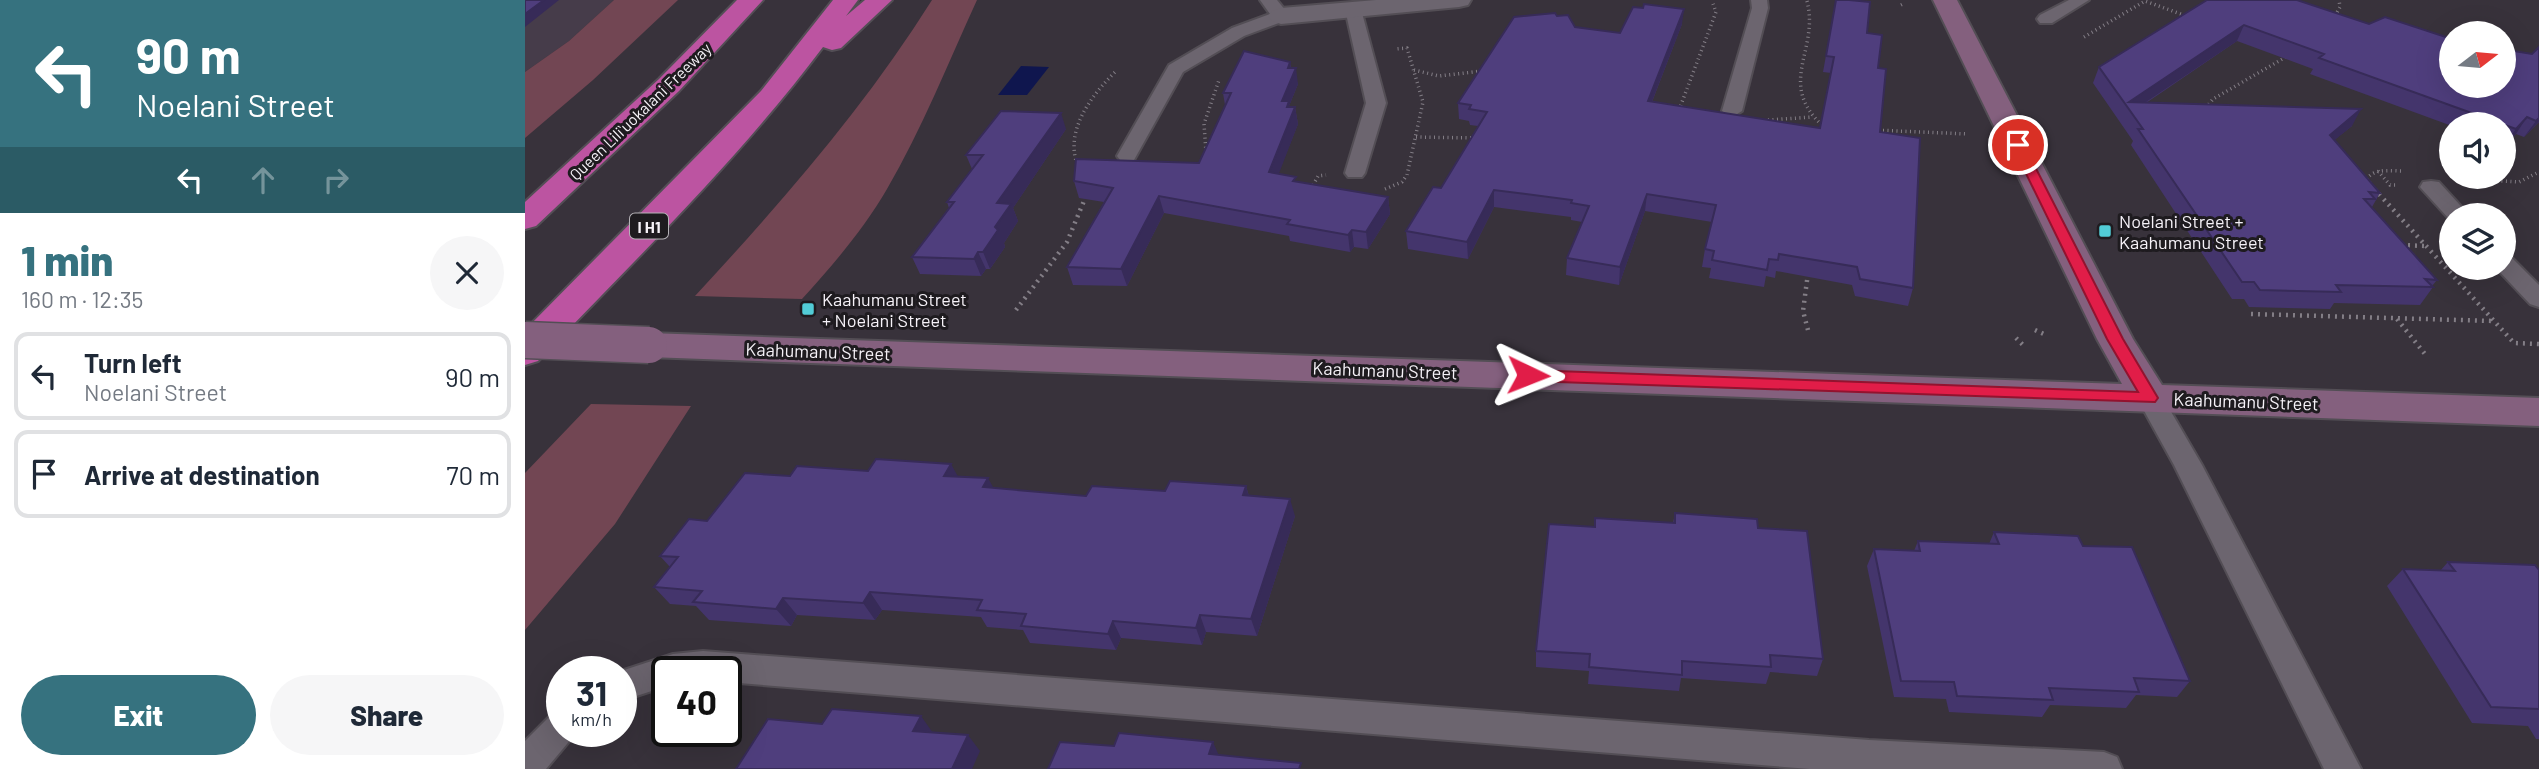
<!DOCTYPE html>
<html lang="en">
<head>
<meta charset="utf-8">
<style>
  :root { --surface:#fff; --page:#f6f6f7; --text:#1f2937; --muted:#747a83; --line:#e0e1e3; --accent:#36727f }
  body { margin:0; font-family:Barlow,sans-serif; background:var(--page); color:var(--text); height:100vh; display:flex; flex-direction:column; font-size:26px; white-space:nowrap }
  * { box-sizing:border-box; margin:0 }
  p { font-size:23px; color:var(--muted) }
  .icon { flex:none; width:38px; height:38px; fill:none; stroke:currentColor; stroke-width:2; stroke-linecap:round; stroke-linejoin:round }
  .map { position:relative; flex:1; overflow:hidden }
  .drawer { display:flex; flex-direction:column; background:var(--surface); width:525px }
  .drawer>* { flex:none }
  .banner { background:#36727f; color:#fff; overflow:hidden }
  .needle { width:46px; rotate:74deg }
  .buttons { position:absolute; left:1914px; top:21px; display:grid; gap:14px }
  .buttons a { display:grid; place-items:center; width:77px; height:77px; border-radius:50%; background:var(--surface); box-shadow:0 7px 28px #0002; font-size:35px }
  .speed { position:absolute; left:21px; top:656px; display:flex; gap:14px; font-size:35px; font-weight:700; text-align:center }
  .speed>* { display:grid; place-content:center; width:91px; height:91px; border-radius:50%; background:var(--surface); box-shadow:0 7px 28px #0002; line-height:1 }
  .speed small { font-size:18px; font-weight:400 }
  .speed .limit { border:4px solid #111; border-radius:10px; background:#fff; color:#111 }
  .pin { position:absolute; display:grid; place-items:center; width:60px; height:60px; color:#fff; margin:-30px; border:4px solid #fff; border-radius:50%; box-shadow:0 2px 7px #0007 }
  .me { position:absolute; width:77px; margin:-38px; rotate:92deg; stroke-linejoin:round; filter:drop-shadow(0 0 5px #0008) }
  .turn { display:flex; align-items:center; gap:24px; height:147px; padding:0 21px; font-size:32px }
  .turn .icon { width:91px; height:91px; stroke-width:2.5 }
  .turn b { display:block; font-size:49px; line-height:60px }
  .lanes { display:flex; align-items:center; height:66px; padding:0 21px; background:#0003; justify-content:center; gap:35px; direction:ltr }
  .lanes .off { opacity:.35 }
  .round { display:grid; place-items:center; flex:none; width:74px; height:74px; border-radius:37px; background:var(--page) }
  .head { display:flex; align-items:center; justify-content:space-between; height:119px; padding:0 21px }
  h1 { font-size:42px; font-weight:800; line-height:52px; color:var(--accent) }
  .primary-button { display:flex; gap:14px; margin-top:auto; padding:14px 21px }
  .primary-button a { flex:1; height:80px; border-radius:42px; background:var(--accent); color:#fff; font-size:28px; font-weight:800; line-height:80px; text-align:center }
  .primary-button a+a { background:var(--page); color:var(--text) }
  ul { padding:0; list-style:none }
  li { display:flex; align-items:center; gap:21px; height:88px; margin:0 14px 10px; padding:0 7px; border:4px solid var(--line); border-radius:14px }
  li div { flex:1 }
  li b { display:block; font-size:26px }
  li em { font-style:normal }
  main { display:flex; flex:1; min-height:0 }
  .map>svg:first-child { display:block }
  .built { fill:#463c4a }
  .green { fill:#724653 }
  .water { fill:#0f164e }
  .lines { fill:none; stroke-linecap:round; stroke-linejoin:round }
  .lane-casing { stroke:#534e55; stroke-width:4 }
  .street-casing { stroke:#534e55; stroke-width:4 }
  .secondary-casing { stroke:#534e55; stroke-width:4 }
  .highway-casing { stroke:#534e55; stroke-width:4 }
  .path-far1 { stroke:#837e86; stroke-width:3.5; stroke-dasharray:1 3.5; stroke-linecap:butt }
  .path { stroke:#837e86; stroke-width:4.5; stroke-dasharray:2 5; stroke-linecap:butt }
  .lane { fill:#6c656f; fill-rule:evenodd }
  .street { fill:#6c656f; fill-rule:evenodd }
  .secondary { fill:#84607e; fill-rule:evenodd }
  .highway { fill:#bc54a1; fill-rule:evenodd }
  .secondary-bridge-casing { stroke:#534e55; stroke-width:39; stroke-linecap:butt }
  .secondary-bridge { stroke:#84607e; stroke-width:36 }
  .wall { fill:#44356c }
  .shaded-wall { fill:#372b58 }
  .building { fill:#4f3e7d; stroke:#372b58; stroke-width:2 }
  .route { fill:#e11d48; stroke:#92132f; stroke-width:2 }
  .poi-dot { fill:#52ccd6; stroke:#1e1b1f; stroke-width:2.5 }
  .labels { text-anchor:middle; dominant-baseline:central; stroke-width:6; stroke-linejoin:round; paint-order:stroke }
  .far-street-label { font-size:16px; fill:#f6f2f8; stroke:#1e1b1f }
  .shield { fill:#1e1b1f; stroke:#b5b2b7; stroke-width:2 }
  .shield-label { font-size:16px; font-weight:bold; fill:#f6f2f8 }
  .poi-label { font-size:18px; fill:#f6f2f8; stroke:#1e1b1f; text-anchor:start }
  .street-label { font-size:18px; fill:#f6f2f8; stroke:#1e1b1f }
</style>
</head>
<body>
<main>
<section class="drawer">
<div class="banner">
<div class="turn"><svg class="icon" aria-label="left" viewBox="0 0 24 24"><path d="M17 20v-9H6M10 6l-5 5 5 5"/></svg><div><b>90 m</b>Noelani Street</div></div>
<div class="lanes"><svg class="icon" aria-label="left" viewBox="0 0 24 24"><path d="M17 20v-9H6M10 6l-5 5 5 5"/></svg><svg class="icon off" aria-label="ahead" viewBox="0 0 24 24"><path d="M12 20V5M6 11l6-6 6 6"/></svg><svg class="icon off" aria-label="right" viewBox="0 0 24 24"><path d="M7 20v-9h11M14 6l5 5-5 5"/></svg></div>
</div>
<div class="head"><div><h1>1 min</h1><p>160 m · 12:35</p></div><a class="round"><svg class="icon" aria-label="close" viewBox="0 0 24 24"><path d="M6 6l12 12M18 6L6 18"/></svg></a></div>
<ul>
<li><svg class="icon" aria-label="left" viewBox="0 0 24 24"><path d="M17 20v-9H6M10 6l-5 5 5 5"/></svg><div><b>Turn left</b><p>Noelani Street</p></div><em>90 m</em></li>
<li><svg class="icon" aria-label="arrive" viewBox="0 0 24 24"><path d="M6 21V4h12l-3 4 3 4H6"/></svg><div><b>Arrive at destination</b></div><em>70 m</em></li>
</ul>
<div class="primary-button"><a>Exit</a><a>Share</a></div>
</section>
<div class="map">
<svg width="2014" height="769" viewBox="0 0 2014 769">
  <rect width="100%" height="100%" fill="#38323b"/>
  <path class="built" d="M0,0h89l-45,41 -44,31z"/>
  <path class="green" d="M89,0h64l-85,80 -68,58v-66l44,-31z
    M407,0h45c-29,63 -55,129 -90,189 -24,41 -54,76 -85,110l-107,-3c86,-93 170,-189 237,-296z
    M66,404l100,2 -76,118 -90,106v-157z"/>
  <path class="water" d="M496,66l28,1 -22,28h-29z"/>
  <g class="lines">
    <defs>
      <path id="lane" d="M735,0h17l13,16 -3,4 -43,16 -61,36 -49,88h-14l-3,-4 52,-91 63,-37 38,-14z
        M1226,0h16l1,8 -26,103 -10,6 -10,-6 30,-103z
        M1544,0h20l-37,23h-12l-3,-4 3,-4z
        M828,4l8,5 25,94 -21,70 -3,4h-14l-3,-4 21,-70 -21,-94z
        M1906,181l8,1 30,33h-17l-2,5 -30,-33 3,-5z
        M1979,256l8,2 27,27v22l-9,-3 -34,-36h8z
        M1625,389l9,2 43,74 159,304h-37l-150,-304 -37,-67 4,-7z
        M178,651l1166,89 235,12 13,5 5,12h-312l-1084,-87v-10h-59v14l-46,15v-29h-3l55,-18z
        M37,711v21h15l-31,37h-21v-28l25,-25z"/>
      <path id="street" d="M851,0h95l-3,5 -9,2 -178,17 -9,-3 -4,-5 4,-5 9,-3z"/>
      <path id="secondary" d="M1408,0h24l176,339 29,46 377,13v28l-1890,-69 -13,-3 -6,-9 6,-9 13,-3 1473,51 -25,-45z"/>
      <path id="highway" d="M212,0h26l-84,91 -143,135 -11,3v-27l134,-123z
        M308,0h25l-12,16 19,-16h27l-51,48 -9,2 -9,-3c-85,113 -187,212 -285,314l-13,4v-35l236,-239z"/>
    </defs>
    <use href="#lane" class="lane-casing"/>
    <use href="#street" class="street-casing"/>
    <use href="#secondary" class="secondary-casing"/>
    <use href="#highway" class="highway-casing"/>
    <path class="path-far1" d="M1282,1c13,50 -32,82 17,126
      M1376,5l4,-2
      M1810,16l5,-9 -1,-7
      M1559,37l61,-36 44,16
      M889,70l25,6 43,-5
      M1681,108l7,-9 73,-42
      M1154,110l37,-98 -4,-11
      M1243,120l45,-3
      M1349,130l94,4
      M891,137l59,1
      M681,152l-2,-28 15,-44
      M552,164c-12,-35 15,-69 39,-93
      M1853,171l12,14h8
      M1945,179l49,3 20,-10
      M1845,183l-3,-4c7,-11 23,-8 35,-8
      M786,189l7,-13 8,-1
      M860,189l17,-7 5,-7 16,-73 -16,-54 -11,1
      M1851,190l5,5"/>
    <path class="path" d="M1854,194l135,149 25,1
      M1876,245l25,1
      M1283,273l-5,38 6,23
      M491,310l51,-68 19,-46
      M1726,314l243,7
      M1872,319l28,35
      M1510,330l11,5
      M1491,338l7,7"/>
    <use href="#lane" class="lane"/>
    <use href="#street" class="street"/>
    <use href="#secondary" class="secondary"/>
    <use href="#highway" class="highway"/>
    <defs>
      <path id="secondary-bridge" d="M0,340l124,5"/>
    </defs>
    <use href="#secondary-bridge" class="secondary-bridge-casing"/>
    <use href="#secondary-bridge" class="secondary-bridge"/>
  </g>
  <path class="wall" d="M1311,0l31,33 11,35 2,64 33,156 -5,18 -53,-10 -3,-11 -76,-14 -1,7 -9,-2 -2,11 -55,-9 2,-10 -9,-1 3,-18 7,-27 -67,-11 -26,74 -53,-10 1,-17 15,-36 -11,-2v-3l-77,-10 -26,52 -60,-10 -2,-18 35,-43 37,-62 -8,-1 -1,-4 -10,-2 -1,-16 99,-87 18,11 45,6 62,-9 -30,78 168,26 11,-55 -8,-1z
    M1682,0l162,24 139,33 24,-3 7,-7v75l-15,15 -8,-3 -12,11v-21h-52v2l-142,-52 3,-5 -76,-28 -91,62 206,23 -18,14 46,53 -8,14 65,73 -5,6 1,1 -13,18 -86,-2 -4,6 -81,-2 -5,-8h-12l-101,-154 2,-4 -40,-58 6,-16z
    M765,62l1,6 7,16 -9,22 1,1h5l3,17 -20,50 19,8 91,15 2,17 -22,35 -14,-2 -4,5 -60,-11 -1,-5 -125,-23 -37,73 -54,-1 -6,-18 37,-65 -25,-4 -5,-17 125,-18 26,-58 -2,-12z
    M541,129l-53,79 5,13 -14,22 1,4 -15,22h-4l-5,7 -61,-2 -8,-17 37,-49 -2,-6 25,-33 -6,-14z
    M265,476h168l36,12 92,8 160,-10 3,10 46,20 -38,120 -51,-4 -4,13 -81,-7 -5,12 -86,-7 -7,-13 -36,-3 -6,-10 -99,-7 -7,10 -78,-5 -6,11 -82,-6 -13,-14 -26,-2 -16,-17 16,-20 -10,-11 47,-35z
    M1150,513l83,15 65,131 -6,17 -47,-4 -4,12 -85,-6 -2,13 -91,-7 1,-13 -53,-4v-16l59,-124v-9l78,5z
    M1469,532l89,14 107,135 -13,16 -41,-2 -10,13 -76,-3 -8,12 -93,-5 -3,-13 -52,-2 -27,-131 7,-17 40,2 4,-10 71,3z
    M1923,562l91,8v169h-3l-8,-13 -56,-3 -85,-137 16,-17 37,2z"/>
  <path class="shaded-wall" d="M19,0h15l-34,27v-13z
    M1159,9l-2,15 -36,93 2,-16z
    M1719,25l-7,16 -106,71 -2,-10z
    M765,62l2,14 4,-8 2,16 -9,22 2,11 4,-10 3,17 -25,65 -4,-17 19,-104z
    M1836,109l-9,17 -32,26 10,-17z
    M536,113l5,16 -53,79 5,13 -14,22 1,4 -15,22 -7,-17 12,-25 2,-24z
    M2002,117l-11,17 -12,11 12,-16z
    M2014,118v4l-15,15 12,-16z
    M969,190v17l-26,52 -1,-17z
    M1122,194l-2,17 -26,74 1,-18z
    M634,196l5,17 -37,73 -6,-17z
    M863,197l2,17 -22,35 -2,-17z
    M827,230l2,17 -4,5 -2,-17z
    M453,252l8,17 -5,7 -7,-17z
    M426,464l10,18 -17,-6z
    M463,478l10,18 -15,-9z
    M721,486l5,18 -8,-9z
    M765,499l5,17 -38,120 -6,-17z
    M345,592l12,18 -7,10 -12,-17z
    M258,598l14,17 -6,11 -15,-17z
    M675,615l6,17 -4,13 -6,-17z
    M588,621l8,17 -5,12 -8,-16z
    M396,716l12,17 -20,-2z
    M443,735l12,16 -8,18h-20z
    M688,742l7,16 -11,-4z"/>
  <path class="building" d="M0,0h19l-19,14z
    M1311,0h13l21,2 -3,31 15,2 -4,33 8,1 -6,63 40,6 -7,150 -53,-9 -3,-12 -78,-13 -1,6 -9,-1 -2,11 -55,-10 2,-9 -9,-2 11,-44 -69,-11 -27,73 -53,-9 22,-52 -18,-3 1,-3 -78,-10 -27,52 -61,-11 27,-44 8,1 46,-76 -18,-3 2,-4 -13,-2 56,-86 41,-4 2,3 11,-1 7,12 45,6 13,-26 10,1 1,-4 40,5 -36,92 172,27 14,-71 -8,-1z
    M1682,0h90l72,24 16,-7 67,22v47h52v-31l4,2 6,-6 18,3 7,-7v71l-3,3 -9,-4 -11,12 -197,-71 5,-4 -80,-29 -115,77 232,7 -31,26 50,58 -11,-1 6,7h-11l73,81 -12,-1 8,8 -97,-2 5,7 -81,-2 -6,-8h-12l-104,-153h5l-44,-62z
    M719,51l46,11 -2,6h8l-14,33h7l-2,6h8l-26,65 27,5 -3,4 95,16 -22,35 -14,-2 -4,5 -61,-11 3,-4 -131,-24 -38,73 -54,-2 46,-79 -39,-7 2,-22 123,4 32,-70h-8z
    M476,111l60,2 -64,90 14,1 -16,23 3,3 -15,22h-5l-4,7 -62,-2 42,-55h-7l36,-47h-17z
    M351,459l75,5 -7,12 44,2 -5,9 103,9 6,-10 73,5 5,-10 76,5 -3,9 47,4 -39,120 -51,-4 -4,13 -83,-7 -5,13 -87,-8 5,-12 -49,-4 5,-10 -112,-8 -7,11 -80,-5 -7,11 -83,-7 9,-11 -48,-4 24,-30 -18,-1 29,-37 18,2 38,-48 45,3 7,-10 71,5z
    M1150,513l82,6 1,9 49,3 16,128 -53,-4 1,12 -89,-6v14l-93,-8 1,-13 -54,-3 13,-127 46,3v-9l80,5z
    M1469,532l84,4 5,10 49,1 58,134 -56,-3 5,14 -90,-4 4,12 -96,-4 -3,-14 -53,-1 -27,-132 46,2 -2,-10 81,3z
    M1923,562l87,3 4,5v139l-48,-2 -88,-138 52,2z
    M307,709l89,7 -8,15 55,4 -16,34h-216l32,-50 54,5z
    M594,733l94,9 -4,12 92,9 -2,6h-251l12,-27 54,4z"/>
  <path class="route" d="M1493,142l6,3 99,194 35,59 -3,4 -627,-21 -8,-6 8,-5 610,22 -31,-53 -95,-194z"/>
  <g class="poi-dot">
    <rect x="1573" y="224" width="14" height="14" rx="3.5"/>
    <rect x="276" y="302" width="14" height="14" rx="3.5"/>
  </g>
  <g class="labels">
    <g class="far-street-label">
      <text transform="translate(115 111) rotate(-44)">Queen Liliʻuokalani Freeway</text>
    </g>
    <rect class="shield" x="105" y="213.5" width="38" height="25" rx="5"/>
    <g class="shield-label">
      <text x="124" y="226">I H1</text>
    </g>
    <g class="poi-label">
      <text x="1594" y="221">Noelani Street +<tspan x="1594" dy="21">Kaahumanu Street</tspan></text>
      <text x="297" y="299">Kaahumanu Street<tspan x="297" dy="21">+ Noelani Street</tspan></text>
    </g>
    <g class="street-label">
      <text transform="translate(293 351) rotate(2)">Kaahumanu Street</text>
      <text transform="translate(860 370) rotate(2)">Kaahumanu Street</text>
      <text transform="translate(1721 401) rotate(2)">Kaahumanu Street</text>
    </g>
  </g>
</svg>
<div class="buttons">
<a><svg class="needle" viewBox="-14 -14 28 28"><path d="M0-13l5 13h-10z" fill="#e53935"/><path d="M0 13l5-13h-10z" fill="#747a83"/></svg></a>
<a><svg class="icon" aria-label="sound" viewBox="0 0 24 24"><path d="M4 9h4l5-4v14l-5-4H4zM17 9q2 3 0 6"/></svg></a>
<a><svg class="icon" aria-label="layers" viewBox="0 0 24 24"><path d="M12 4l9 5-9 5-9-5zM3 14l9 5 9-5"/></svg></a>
</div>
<div class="speed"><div>31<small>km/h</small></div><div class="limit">40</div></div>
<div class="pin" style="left:1493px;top:145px;background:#d93025"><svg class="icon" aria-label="arrive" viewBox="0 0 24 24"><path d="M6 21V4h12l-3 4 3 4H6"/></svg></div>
<svg class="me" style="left:1003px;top:375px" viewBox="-20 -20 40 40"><path d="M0-17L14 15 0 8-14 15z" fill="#e11d48" stroke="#fff" stroke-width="4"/></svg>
</div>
</main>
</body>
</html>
